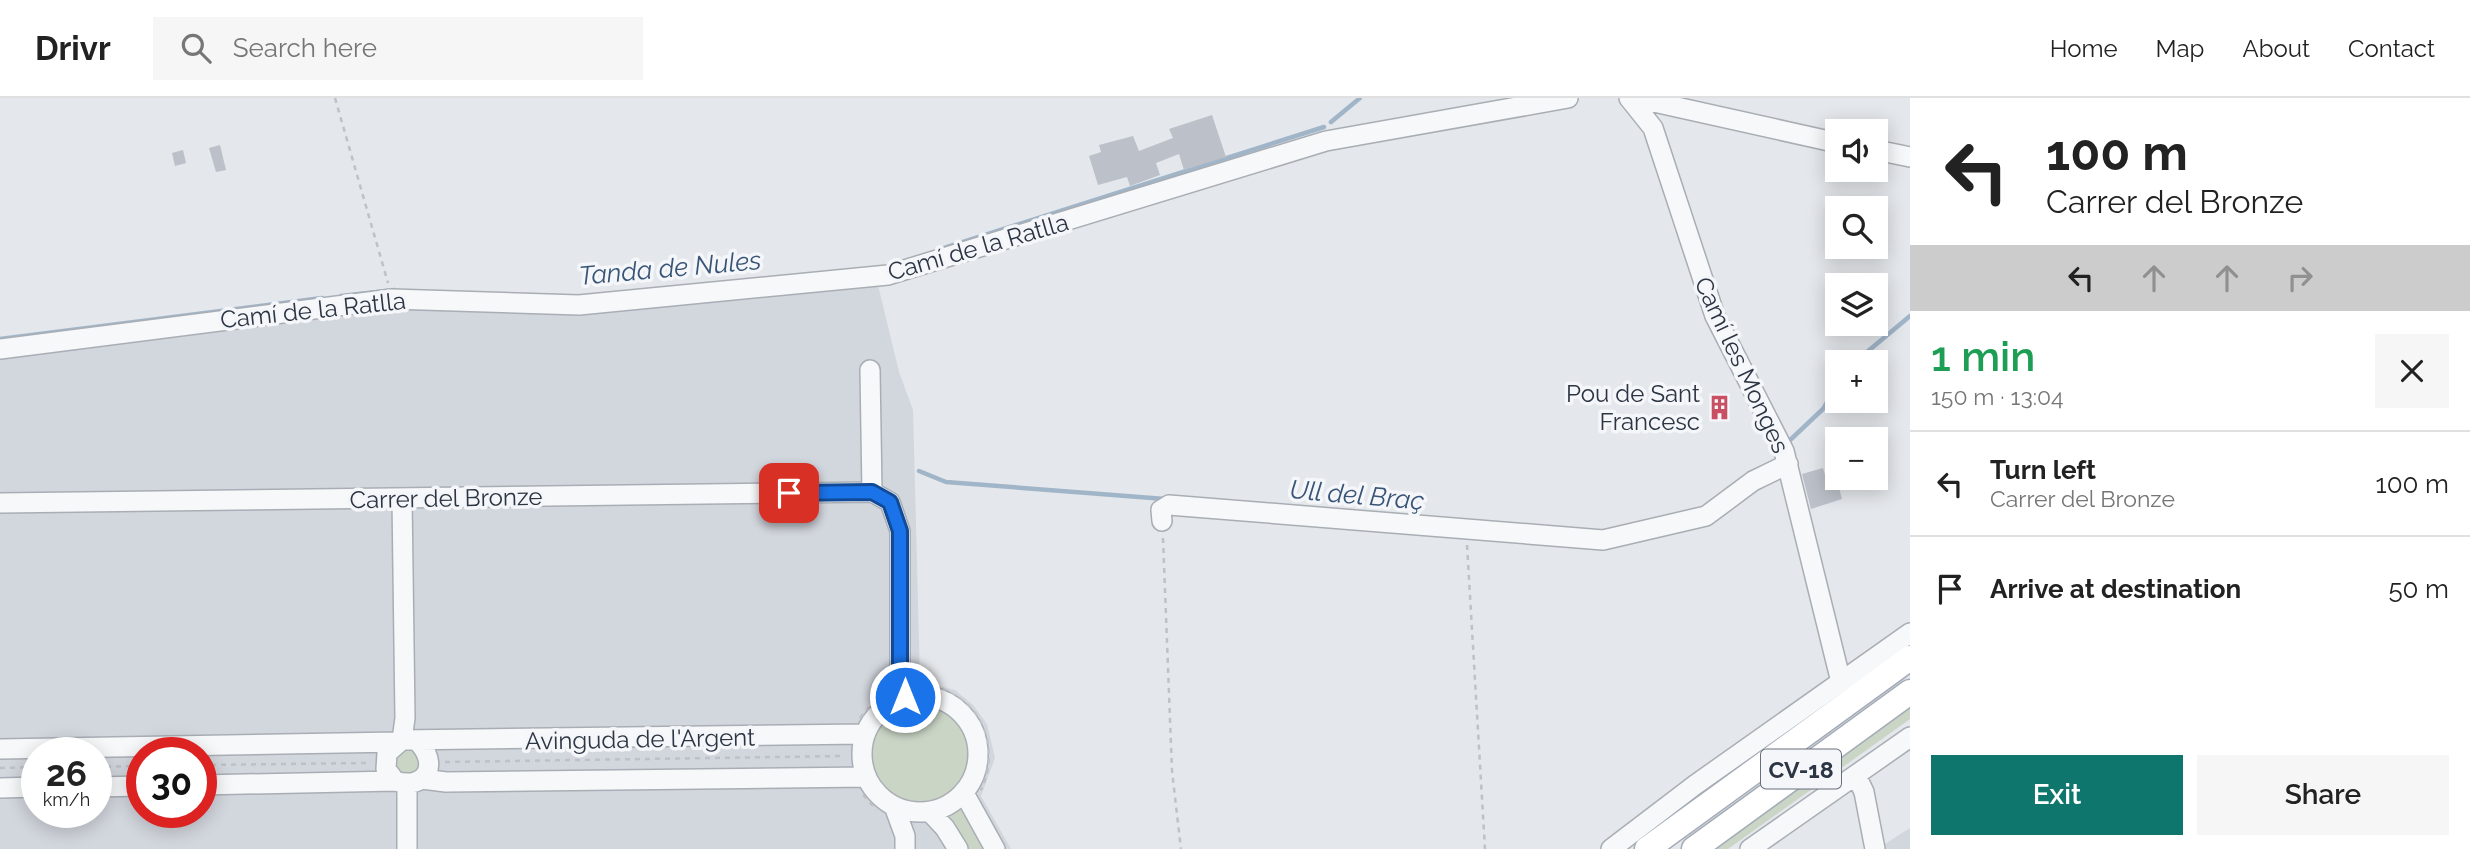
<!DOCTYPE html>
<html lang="en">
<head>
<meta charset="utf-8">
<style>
  :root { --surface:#fff; --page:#f6f6f6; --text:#222; --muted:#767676; --line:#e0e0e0; --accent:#0f766e }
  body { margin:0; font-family:Raleway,sans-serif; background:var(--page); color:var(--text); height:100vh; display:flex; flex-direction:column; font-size:26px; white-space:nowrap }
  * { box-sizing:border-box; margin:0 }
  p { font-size:23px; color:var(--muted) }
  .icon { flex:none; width:38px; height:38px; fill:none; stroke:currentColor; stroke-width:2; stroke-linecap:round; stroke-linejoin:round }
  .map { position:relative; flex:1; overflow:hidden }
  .panel { display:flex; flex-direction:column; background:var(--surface); width:560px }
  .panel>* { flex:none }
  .banner { background:#fff; color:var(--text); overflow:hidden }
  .tools { position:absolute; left:1825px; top:21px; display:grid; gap:14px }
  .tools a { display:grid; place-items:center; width:63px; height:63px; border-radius:0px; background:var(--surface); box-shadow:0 4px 18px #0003; font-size:35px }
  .speed { position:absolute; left:21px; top:639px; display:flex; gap:14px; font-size:35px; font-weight:700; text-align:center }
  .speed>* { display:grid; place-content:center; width:91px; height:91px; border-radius:50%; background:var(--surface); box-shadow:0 4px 18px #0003; line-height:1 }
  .speed small { font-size:18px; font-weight:400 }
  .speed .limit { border:10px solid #d22; background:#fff; color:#111 }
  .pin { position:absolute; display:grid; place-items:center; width:60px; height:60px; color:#fff; margin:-30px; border-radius:14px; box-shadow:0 4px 10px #0006 }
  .me { position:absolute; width:77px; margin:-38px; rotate:0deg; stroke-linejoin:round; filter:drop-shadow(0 0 5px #0008) }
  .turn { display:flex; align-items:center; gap:24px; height:147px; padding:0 21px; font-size:32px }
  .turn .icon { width:91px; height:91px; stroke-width:2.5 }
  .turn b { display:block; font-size:49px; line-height:60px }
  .lanes { display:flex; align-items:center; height:66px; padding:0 21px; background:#0003; justify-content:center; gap:35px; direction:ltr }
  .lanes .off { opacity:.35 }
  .round { display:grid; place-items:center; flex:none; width:74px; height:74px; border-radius:0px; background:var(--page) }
  .headline { display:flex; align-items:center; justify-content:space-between; height:119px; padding:0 21px }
  h1 { font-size:42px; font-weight:600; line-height:52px; color:#1e9e55 }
  .primary-button { display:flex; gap:14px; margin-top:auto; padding:14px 21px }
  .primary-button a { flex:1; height:80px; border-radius:0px; background:var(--accent); color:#fff; font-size:28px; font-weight:600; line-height:80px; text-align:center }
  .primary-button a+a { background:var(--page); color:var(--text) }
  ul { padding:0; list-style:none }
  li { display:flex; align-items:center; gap:21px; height:105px; padding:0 21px; border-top:2px solid var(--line) }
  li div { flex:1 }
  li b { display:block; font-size:26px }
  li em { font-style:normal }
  header { display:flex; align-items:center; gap:42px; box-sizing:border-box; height:98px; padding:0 35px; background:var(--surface); border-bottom:2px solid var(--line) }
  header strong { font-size:33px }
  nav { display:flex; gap:38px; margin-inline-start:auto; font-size:24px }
  .search { width:490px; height:63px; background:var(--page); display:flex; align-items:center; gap:18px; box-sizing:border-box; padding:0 24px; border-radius:0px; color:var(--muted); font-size:26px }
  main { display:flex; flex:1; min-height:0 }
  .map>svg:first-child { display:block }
  .built { fill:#d2d6dd; fill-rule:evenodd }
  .green { fill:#cad5c6 }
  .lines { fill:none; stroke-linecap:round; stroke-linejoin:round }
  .stream { stroke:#a1b5c9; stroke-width:4.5 }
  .building { fill:#bcc0c8 }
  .minor-casing { stroke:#a9aeb5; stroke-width:22 }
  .major-casing { stroke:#a4acb7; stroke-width:27 }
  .path { stroke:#bec1c7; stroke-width:2.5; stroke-dasharray:5 5; stroke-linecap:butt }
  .minor { stroke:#f7f8fa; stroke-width:19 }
  .major { stroke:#fff; stroke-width:24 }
  .route-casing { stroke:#114b97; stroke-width:18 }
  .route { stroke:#1a73e8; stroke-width:12 }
  .labels { text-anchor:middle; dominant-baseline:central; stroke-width:7; stroke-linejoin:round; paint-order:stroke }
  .shield { fill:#f4f6f9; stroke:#686f7a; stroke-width:2 }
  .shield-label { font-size:23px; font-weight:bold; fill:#2c3543 }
  .street-label { font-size:24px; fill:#2c3543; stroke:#f4f6f9 }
  .poi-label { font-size:24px; fill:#2c3543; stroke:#f4f6f9; text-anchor:end }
  .water-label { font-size:26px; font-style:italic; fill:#385476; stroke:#f4f6f9 }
</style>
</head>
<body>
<header>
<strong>Drivr</strong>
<div class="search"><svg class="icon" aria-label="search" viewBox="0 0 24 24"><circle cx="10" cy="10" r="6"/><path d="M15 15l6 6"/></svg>Search here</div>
<nav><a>Home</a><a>Map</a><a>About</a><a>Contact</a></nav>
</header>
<main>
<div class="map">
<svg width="1910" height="751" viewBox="0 0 1910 751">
  <rect width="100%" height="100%" fill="#e4e7eb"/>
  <path class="built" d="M877,183l22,91 14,38 7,271 35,9 18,15 14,19 8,34 -14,38 30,53h-1011v-494l393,-52 115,8zM37,654h59v60h-59zM142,654h59v60h-59z
    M1910,730v21h-33z"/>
  <path class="green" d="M1910,603v18l-182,130h-24z
    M869 656a51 51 0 1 1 102 0a51 51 0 1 1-102 0Z
    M399,648l21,4 -2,25h-21l-6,-20z
    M963,708l25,43h-21l-19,-33z"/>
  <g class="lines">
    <path class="stream" d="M1331,24l29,-24
      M941,151l383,-122
      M341,198l54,-6
      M0,241l322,-41
      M1855,264l55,-46
      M1788,344l35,-33 15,-26
      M919,373l27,11 219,17"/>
  </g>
  <path class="building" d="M1212,17l14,42 -42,13 -5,-16 -23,9 4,12 -30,11 -3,-9 -29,8 -9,-29 12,-4 -2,-7 34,-9 6,15 34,-13 -4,-9z
    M220,47l6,25 -10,2 -7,-24z
    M183,52l3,13 -11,3 -3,-13z
    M1823,370l2,7 10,-3 7,27 -31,10 -9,-35z"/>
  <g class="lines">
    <defs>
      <path id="minor" d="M1629,0l24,30 62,188 69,135 57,231
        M1636,0l202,45
        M1876,52l34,7
        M0,251l392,-50 187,6 309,-30 438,-134 242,-43
        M870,272l2,122
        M0,405l872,-11 18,10 10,29v136l-14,37
        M1162,423l-1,-11 8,-5 434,35 103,-24 47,-35 35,-17
        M862 656a58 58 0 1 1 116 0a58 58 0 1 1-116 0Z
        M402,642l3,-22 -3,-220
        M417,643c23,22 10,50 -22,40l-9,-12 1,-16 15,-13 462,-6
        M0,651l397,-7
        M1856,677l8,17 11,57
        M422,681l24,3 420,-5
        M407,686v65
        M201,687l194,-4
        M96,689l46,-1
        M0,690l37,-1
        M964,695l31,56
        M894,708l11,30v13
        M930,714l15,16 13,21
        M1611,751l84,-64 215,-152
        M1750,751l160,-112"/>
      <path id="major" d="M1647,751l263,-191
        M1694,751l216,-157"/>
    </defs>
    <use href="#minor" class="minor-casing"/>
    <use href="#major" class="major-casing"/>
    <path class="path" d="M335,0l53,185
      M1163,440l9,233 9,78
      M1467,447l18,304
      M914,580c8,10 23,8 34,14 39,17 50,62 33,98
      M860,620l9,-11
      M445,664l398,-6
      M201,667l166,-2
      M96,669l46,-1
      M0,670l37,-1
      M863,697l14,15"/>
    <use href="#minor" class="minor"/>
    <use href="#major" class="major"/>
  </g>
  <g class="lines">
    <defs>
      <path id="route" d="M789,395l83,-1 18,10 10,29v136l17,28 -12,2"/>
    </defs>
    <use href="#route" class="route-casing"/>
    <use href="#route" class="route"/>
  </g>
  <defs>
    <symbol id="building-bare" viewBox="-9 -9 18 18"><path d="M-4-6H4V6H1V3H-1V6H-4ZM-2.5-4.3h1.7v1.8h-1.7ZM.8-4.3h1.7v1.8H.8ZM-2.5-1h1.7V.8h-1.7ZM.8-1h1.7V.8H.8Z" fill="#c95063" stroke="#f4f6f9" stroke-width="2.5" paint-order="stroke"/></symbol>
  </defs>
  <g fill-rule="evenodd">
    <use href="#building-bare" x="1702" y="292" width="35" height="35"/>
  </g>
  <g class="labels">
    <rect class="shield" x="1761" y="651.5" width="80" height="39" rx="5"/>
    <g class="shield-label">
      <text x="1801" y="671">CV-18</text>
    </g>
    <g class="street-label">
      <text transform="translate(978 149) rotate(-16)">Camí de la Ratlla</text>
      <text transform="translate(313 212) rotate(-6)">Camí de la Ratlla</text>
      <text transform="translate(1742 267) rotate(65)">Camí les Monges</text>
      <text transform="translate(446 400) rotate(-1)">Carrer del Bronze</text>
      <text transform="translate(640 641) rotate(-1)">Avinguda de l'Argent</text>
    </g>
    <g class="poi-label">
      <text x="1700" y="295">Pou de Sant<tspan x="1700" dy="28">Francesc</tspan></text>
    </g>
    <g class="water-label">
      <text transform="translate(670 170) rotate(-5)">Tanda de Nules</text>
      <text transform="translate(1357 397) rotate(5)">Ull del Braç</text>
    </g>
  </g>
</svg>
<div class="tools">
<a><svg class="icon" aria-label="sound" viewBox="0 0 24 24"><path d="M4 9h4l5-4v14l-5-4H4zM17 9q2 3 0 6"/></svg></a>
<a><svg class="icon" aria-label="search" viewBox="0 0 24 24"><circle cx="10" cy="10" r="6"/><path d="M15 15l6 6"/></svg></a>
<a><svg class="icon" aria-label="layers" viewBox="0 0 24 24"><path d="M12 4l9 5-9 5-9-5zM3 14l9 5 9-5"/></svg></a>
<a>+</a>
<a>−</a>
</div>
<div class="speed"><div>26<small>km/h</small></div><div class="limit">30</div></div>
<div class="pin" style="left:789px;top:395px;background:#d93025"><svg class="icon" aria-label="arrive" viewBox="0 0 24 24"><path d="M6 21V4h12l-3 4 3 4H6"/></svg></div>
<svg class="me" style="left:905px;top:599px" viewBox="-20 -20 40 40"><circle r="17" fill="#1a73e8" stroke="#fff" stroke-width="3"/><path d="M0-11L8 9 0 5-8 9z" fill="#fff"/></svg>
</div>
<section class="panel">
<div class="banner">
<div class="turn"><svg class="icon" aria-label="left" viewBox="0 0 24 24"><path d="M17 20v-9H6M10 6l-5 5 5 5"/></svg><div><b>100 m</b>Carrer del Bronze</div></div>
<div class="lanes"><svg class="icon" aria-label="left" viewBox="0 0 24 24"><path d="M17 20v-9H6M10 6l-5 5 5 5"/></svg><svg class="icon off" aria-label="ahead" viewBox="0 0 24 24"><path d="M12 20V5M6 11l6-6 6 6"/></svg><svg class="icon off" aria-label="ahead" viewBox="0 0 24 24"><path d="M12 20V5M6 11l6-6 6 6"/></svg><svg class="icon off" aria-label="right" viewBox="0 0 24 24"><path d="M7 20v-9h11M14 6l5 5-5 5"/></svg></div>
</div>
<div class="headline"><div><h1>1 min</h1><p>150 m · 13:04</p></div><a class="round"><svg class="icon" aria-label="close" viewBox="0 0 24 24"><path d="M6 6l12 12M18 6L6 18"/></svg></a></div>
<ul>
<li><svg class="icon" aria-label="left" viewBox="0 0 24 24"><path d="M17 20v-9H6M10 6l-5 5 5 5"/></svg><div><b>Turn left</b><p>Carrer del Bronze</p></div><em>100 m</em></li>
<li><svg class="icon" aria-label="arrive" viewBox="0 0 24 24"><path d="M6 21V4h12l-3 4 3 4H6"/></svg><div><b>Arrive at destination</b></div><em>50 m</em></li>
</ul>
<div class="primary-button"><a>Exit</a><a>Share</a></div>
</section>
</main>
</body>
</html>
